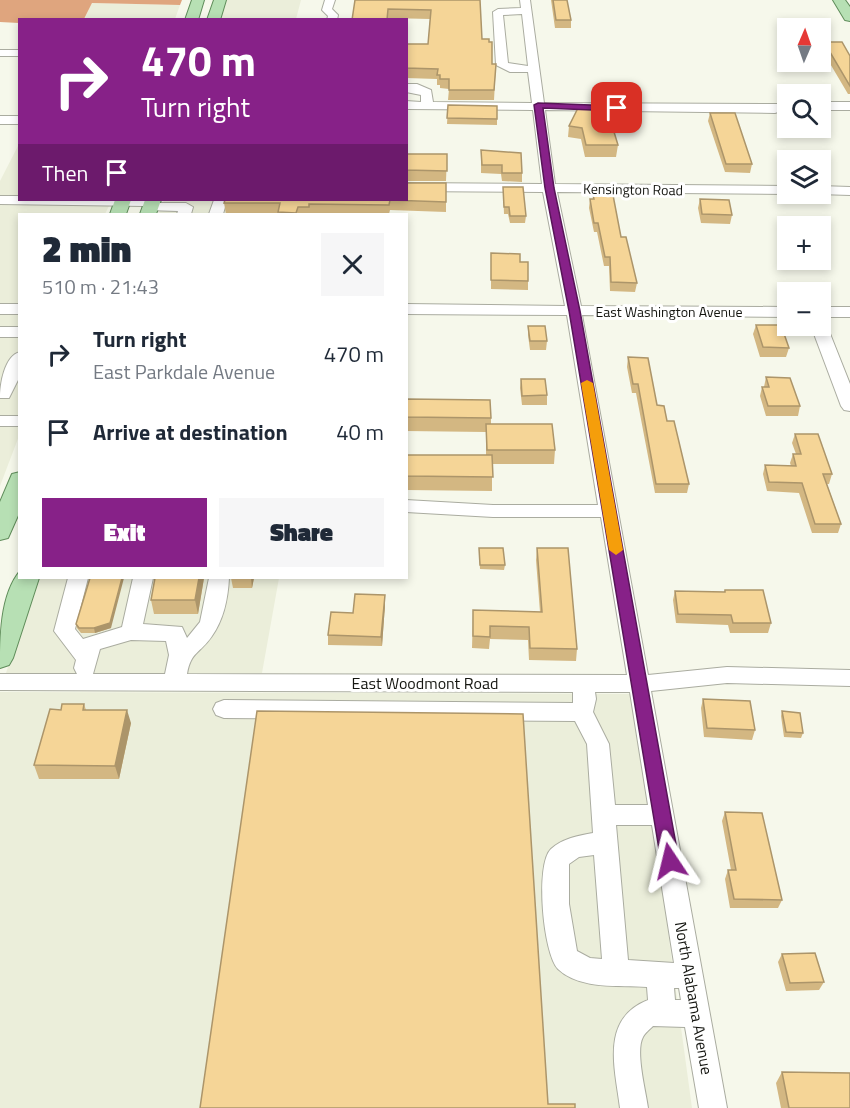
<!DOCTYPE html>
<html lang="en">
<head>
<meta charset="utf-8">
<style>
  :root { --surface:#fff; --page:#f6f6f7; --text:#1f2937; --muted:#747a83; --accent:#872188 }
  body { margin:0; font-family:"Titillium Web",sans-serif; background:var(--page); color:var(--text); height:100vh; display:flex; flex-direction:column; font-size:22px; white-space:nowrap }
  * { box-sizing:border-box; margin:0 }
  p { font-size:20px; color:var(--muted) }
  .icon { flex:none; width:33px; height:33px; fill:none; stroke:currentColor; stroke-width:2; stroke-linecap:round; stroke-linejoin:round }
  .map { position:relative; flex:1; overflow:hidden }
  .panel { position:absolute; left:18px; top:213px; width:390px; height:366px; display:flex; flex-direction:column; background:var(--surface); border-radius:0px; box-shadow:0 3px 9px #0003 }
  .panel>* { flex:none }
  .guide { position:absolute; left:18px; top:18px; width:390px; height:183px; border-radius:0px; box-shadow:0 3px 9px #0003; background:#872188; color:#fff; overflow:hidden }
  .needle { width:39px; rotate:2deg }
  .fabs { position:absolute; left:777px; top:18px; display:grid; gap:12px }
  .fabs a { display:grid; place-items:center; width:54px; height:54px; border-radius:0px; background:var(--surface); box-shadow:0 3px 9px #0003; font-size:30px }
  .pin { position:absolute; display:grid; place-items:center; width:51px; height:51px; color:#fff; margin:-26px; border-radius:12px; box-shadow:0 3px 9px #0006 }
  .me { position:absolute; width:66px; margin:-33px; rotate:350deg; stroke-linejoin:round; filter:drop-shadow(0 0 4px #0008) }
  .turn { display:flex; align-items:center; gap:21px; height:126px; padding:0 24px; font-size:27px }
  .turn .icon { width:78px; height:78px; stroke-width:2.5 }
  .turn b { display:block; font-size:42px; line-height:51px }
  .then { display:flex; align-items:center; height:57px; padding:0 24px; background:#0003; gap:12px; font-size:22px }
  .round { display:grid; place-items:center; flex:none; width:63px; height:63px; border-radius:0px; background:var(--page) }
  .summary { display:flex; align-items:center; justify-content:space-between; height:102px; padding:0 24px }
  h1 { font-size:36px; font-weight:800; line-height:45px }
  .cta { display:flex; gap:12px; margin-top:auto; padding:12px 24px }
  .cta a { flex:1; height:69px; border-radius:0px; background:var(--accent); color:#fff; font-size:24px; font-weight:800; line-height:69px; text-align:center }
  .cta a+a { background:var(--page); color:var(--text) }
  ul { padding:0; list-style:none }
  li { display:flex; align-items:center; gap:18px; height:78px; padding:0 24px }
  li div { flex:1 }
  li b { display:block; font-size:22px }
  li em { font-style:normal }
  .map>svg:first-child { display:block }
  .built { fill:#ebeeda }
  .forest { fill:#dfa57e }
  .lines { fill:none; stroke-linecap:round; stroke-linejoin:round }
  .minor-casing { stroke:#aaaca0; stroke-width:2 }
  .major-casing { stroke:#5f8c5a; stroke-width:2 }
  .minor { fill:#fff; fill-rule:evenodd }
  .major { fill:#b7e0b4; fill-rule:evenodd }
  .wall { fill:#d3b782 }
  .shaded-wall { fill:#ac956a }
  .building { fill:#f5d597; stroke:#ac956a; stroke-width:1.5 }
  .route { fill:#872188; stroke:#581558; stroke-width:1.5 }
  .slow { fill:#f59e0b }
  .labels { text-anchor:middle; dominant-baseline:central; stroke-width:6; stroke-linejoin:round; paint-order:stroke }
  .far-street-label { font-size:14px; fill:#151611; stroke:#fff }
  .street-label { font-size:16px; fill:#151611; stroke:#fff }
</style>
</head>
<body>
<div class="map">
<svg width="850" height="1108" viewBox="0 0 850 1108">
  <rect width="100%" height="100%" fill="#f6f8eb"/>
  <path class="built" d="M226,0h75l-5,19 -76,1z
    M92,3l88,2 -5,14 -91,1z
    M19,144v52h-19v-15z
    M164,200h184l-3,14h-186z
    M0,204l109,2 -4,8h-85l-1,90h-19z
    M0,314h20l-1,122 -19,50z
    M37,578h242l-17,95h-256z
    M0,692l630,2 32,194 30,220h-692z"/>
  <path class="forest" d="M0,0h182l-2,5 -88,-2 -8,16 -64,1 -1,3 -19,-1z"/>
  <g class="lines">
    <defs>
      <path id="minor" d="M325,0h10l-3,9 6,6 -1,5h-10l1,-4 -6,-6z
        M520,0h10l14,103 244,1 -1,5 -12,4 -230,-3 10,74 233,2v8h2h-2l-231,-2 24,114 207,1v10l-206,-2 66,360 79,-8 123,3v16l-123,-3 -76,8 76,417h-28l-14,-81 -32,-1c-3,3 -8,7 -10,11 -8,14 3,55 5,71h-28c-5,-40 -20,-89 28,-108l-1,-13c-27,-2 -67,3 -89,-18 -15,-15 -23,-105 -7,-120 12,-11 27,-13 42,-16l-6,-89 -12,-23 -351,-3 -8,-3 -3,-6 3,-6 8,-3 349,3v-11l-573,-2v-16h77l-3,-6 2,-8 -22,-29 14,-53h20l-13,51 8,10 39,-12 11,-49h20l-10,46 39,3 5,11 13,-16 9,-44h20c-1,20 -5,41 -17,58 -12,18 -21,15 -25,38l440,1 -26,-158h-108l-87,-5v-12l87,5h105l-31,-190 -161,-1v-10l159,2 -22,-114 -137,-1v-8l136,1 -9,-74 -127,-1v-8l15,1v-7l-15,-3v-8h11l14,6 2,12 99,1 -4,-31h-18l-14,-7 -3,-53 5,-3 23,-1zM522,14l6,52 -20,-3 -5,-48zM131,640l35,1 3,14 -4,19h-72l7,-25zM595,692h35l18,113h-33l-6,-61 -16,-32 3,-13zM616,825h36l22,138 -46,-3zM594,855l8,104 -12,-1 -13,-7 -8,-47v-40l10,-7zM674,988h5l2,12h-6z
        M0,50h20v6h-20z
        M820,102h30v8h-30z
        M0,116h20v8h-20z
        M820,186l30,1v8l-32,-1h2z
        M0,196h20v4h137l1,3h28l7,4 -2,7h-14l1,-3 -32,-1 -1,-4 -145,-2z
        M214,200h13l-4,14h-14z
        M0,304h20v10h-20z
        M820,307h30v10h-30z
        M820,322l7,4 23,58v27l-6,-1 -3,-4 -30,-80h9z
        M0,327h20v10h-20z
        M20,352v24l-11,22h-9c0,-13 4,-42 20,-46z
        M0,416h20v10h-20z"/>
      <path id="major" d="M192,0h12l-6,20h-13z
        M214,0h12l-6,20h-13z
        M833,0h12l5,7v14l-5,-1z
        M115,200h16l-5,14h-16z
        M145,200h16l-5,14h-16z
        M20,472v39l-12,27 -8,2v-38l12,-28z
        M20,571v7h19l-26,80 -4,7 -9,3c0,-30 0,-73 20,-97z"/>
    </defs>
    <use href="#minor" class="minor-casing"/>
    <use href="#major" class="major-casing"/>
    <use href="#minor" class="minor"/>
    <use href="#major" class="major"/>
  </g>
  <path class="wall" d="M355,0h125l2,39 10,25h4l-2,36h-46l1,-11 -9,-1v-3h-3v-6l-31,-1v-34h22l2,-25 -42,-1v2h-36z
    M551,0h16l4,20v8h-16z
    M824,42l26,14v38h-2l-26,-44z
    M448,105l49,1v19l-50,-1z
    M579,106l39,39 -2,12h-31l-4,-18 -13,-2 1,-11z
    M710,113l42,51 -2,9 -25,-1 -17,-51z
    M481,150l41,23v9l-20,-1 -1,-7 -20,-1z
    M406,154h41l-1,27h-40z
    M446,183v29l-56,-2 -1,4h-163l-2,-11z
    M503,187l23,29 -1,7h-15l-2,-9h-4z
    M593,195l28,42 16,46 -2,9 -25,-1 -1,-25h-5l-7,-34h-3l-5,-24 1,-9h3z
    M700,199l32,16 -2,9 -29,-1 -3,-15z
    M491,253l29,9 8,19v9l-37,-1z
    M756,325l33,23 -3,9h-26l-7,-23z
    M528,326l19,15 -1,9h-16l-2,-15z
    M628,357l39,64 22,63 -2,9h-32l-19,-100h-4l-5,-26z
    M766,377l34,29 -2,10h-32l-6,-20 2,-9h2z
    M521,379l26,16v10h-25l-2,-17z
    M406,399l85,19v6l64,26 -1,14h-62v27l-86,-1v-35h80v-23l-80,-1z
    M795,434l37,40 -3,10h-2l14,40 -3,9h-26l-13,-40 -32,-2 -4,-17 2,-9 26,1 -1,-3 3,-9h3l-4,-11z
    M479,548l26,17 -1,5 -24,-1z
    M537,548l40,101 -1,12 -47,-1 -1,-20 -38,-1 -1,10 -17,-1 1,-38 67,2 -4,-52z
    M204,578l-6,36h-44l-3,-14z
    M231,578h23l-2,10h-19z
    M725,590l46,33 -3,10h-38l-2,-8 -52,-2 -3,-23 2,-9 49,1z
    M385,595v10l-3,41 -54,-1v-10l25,-22z
    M76,624l35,4 -16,5h-14l-4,-5z
    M703,699l52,31 -3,10 -48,-3 -3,-29z
    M84,704l2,6 45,13 -12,56h-80l-5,-14 27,-55z
    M782,711l21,22 -2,5 -17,-1 -3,-21z
    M725,812l57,88 -4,8h-48l-5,-29 3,-9h3l-9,-49z
    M782,954l42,28 -5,8 -33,1 -8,-29z
    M782,1072l68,36h-69l-5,-25z"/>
  <path class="shaded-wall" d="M122,578h2l-13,50 -16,5 -1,-5z
    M199,578h5l-6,36 -3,-14z
    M251,578h3l-2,10z
    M385,595v10l-3,41 -1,-9z
    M127,710l4,13 -12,56 -4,-13z"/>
  <path class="building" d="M355,0h125l2,39h7v3h3v22h4l-2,26h-45v-11h-9v-4h-3l1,-6 -32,-1v-24h22l3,-34 -43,-1 -1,11h-35z
    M553,0h14l4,20h-15z
    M824,42h18l8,14v30z
    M448,105l49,1v13l-50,-1z
    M579,106l28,3 11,36h-32l-4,-17 -13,-2z
    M710,113h25l17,51h-26z
    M481,150l40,3 1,20h-20v-8h-20z
    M406,154h41v17l-41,-1z
    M406,183h40v19l-56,-2 -1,5 -80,-1v3h-11l-2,6 -18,-1 2,-9h-56l1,-3h181z
    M503,187h20l3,29h-16l-1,-9h-5z
    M593,195h20l8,42h5l11,46 -26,-1 -1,-25h-5l-7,-34h-4l-4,-24h4z
    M700,199l29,1 3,15 -30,-1z
    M491,253l29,1v8h8v19l-37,-1z
    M756,325h25l8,23 -26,-1z
    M528,326h17l2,15h-17z
    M628,357l20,1 9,47 7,1 3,15h7l15,63h-33l-18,-100h-5z
    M766,377l24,1 10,28h-32l-6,-19h7z
    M521,379h24l2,16 -25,1z
    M406,399l84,1 1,18 -85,-1z
    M486,424h66l3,26h-68z
    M795,434h23l14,40h-9l18,50h-26l-13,-41 -33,-1 -4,-17 31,1 -3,-12h8z
    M406,455h86l1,22 -87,-1z
    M479,548h24l2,17h-25z
    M537,548h31l9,101 -47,-1 -1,-21 -39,-1v11l-17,-1v-26l69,2z
    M90,578h32l-12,45 -16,5h-15l-3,-4z
    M155,578h44l-4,22h-44z
    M725,590h38l8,33h-38l-2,-8 -53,-1 -3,-23 50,1z
    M355,594l30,1 -4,42 -53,-2 3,-23 22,1z
    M703,699l47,2 5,29 -48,-2z
    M62,704h22l-1,6h44l-12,56 -81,-1 16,-56 11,1z
    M257,711l266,3 25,390h27v4h-375z
    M782,711l18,2 3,20 -17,-1z
    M725,812l37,1 20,87 -48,-1 -6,-29h8z
    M815,953l9,29 -34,1 -8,-29z
    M782,1072l68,1v35h-61z"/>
  <path class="route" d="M538,103l79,3 4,2 -4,3 -74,-3 11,80 26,123 99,550 -3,5 -6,3 -6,-3 -3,-5 -92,-550 -24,-123 -11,-83z"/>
  <path class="slow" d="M587,380l6,3 30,167 -7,5 -7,-5 -28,-167z"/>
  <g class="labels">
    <g class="far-street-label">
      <text transform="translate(633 189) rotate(1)">Kensington Road</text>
      <text x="669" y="311">East Washington Avenue</text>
    </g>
    <g class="street-label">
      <text x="425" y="683">East Woodmont Road</text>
      <text transform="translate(694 998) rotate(80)">North Alabama Avenue</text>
    </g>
  </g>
</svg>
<div class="fabs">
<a><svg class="needle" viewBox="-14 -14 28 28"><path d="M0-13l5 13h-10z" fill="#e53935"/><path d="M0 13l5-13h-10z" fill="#747a83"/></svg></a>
<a><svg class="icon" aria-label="search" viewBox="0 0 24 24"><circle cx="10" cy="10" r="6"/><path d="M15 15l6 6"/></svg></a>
<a><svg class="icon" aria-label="layers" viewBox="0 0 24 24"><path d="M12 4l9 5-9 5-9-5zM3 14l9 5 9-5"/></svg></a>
<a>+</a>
<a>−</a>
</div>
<div class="pin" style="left:617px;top:108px;background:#d93025"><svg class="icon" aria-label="arrive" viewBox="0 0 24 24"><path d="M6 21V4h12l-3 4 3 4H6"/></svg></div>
<svg class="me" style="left:670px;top:861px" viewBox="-20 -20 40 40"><path d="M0-17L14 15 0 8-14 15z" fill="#872188" stroke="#fff" stroke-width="4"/></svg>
<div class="guide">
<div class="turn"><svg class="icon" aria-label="right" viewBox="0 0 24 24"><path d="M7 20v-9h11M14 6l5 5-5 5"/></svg><div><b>470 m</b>Turn right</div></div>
<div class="then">Then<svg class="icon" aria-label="arrive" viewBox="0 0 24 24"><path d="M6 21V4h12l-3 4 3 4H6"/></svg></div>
</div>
<section class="panel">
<div class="summary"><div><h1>2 min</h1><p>510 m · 21:43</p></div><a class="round"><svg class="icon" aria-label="close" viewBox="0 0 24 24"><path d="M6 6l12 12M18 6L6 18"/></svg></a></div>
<ul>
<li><svg class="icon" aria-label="right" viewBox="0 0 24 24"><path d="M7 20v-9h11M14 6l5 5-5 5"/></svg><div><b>Turn right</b><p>East Parkdale Avenue</p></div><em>470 m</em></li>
<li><svg class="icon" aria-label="arrive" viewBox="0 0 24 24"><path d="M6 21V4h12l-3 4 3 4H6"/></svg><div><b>Arrive at destination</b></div><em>40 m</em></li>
</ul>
<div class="cta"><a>Exit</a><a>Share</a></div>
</section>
</div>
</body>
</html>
